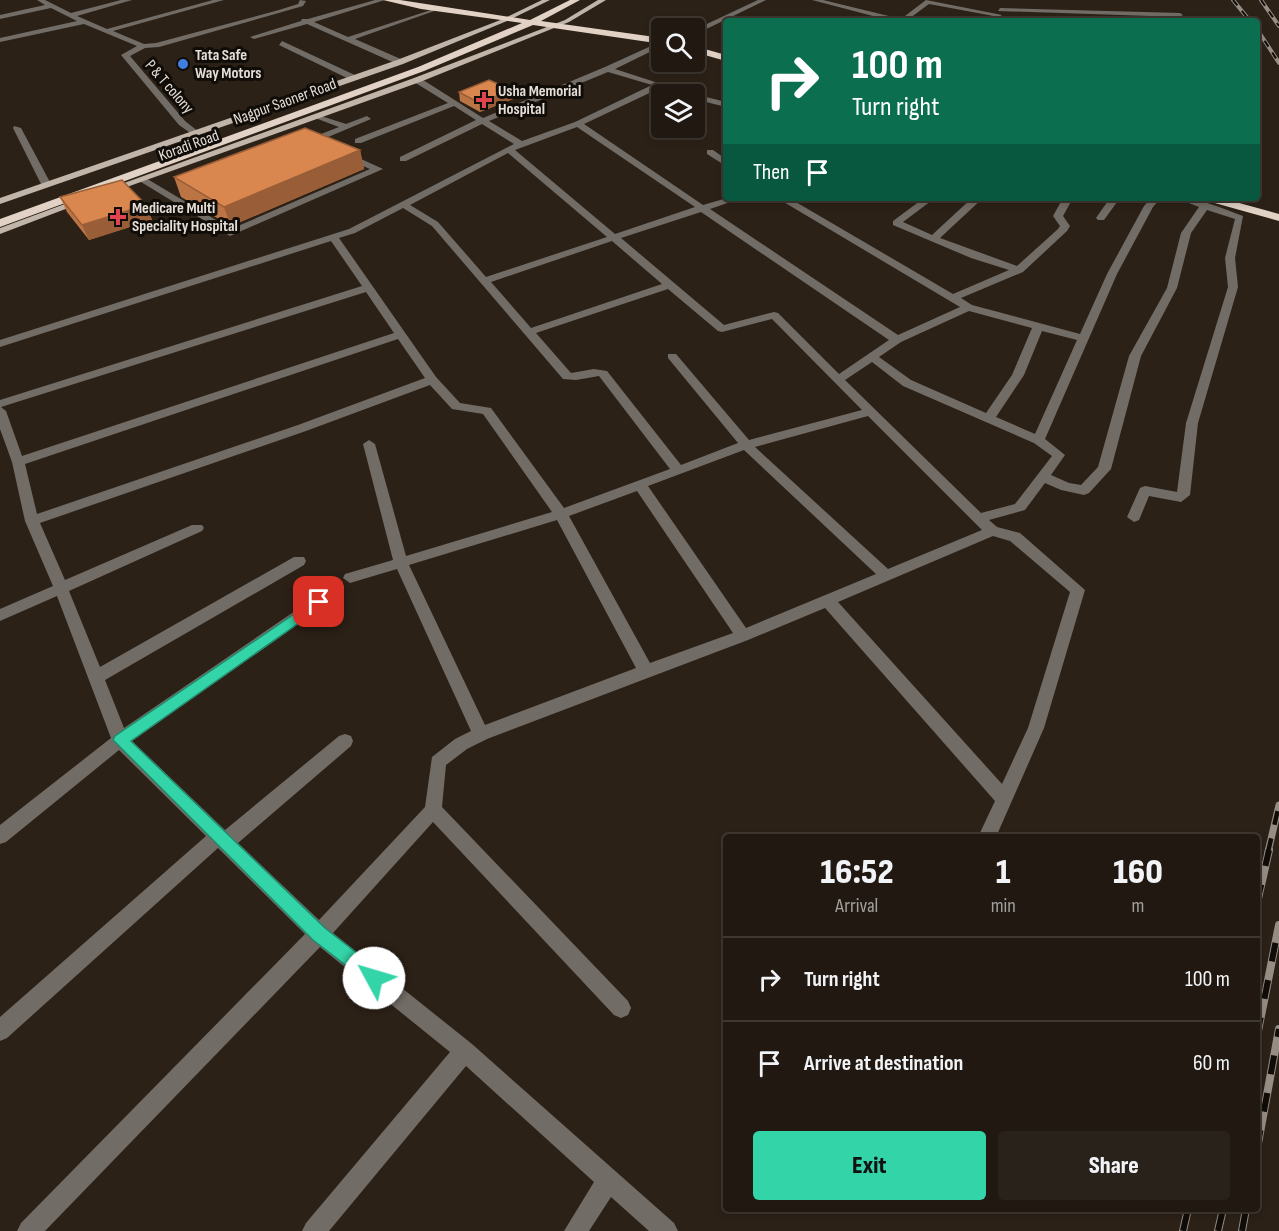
<!DOCTYPE html>
<html lang="en">
<head>
<meta charset="utf-8">
<style>
  :root { --surface:#211911; --page:#29221a; --text:#f1f3f6; --muted:#a2a09f; --line:#3e3831; --accent:#33d4a8 }
  body { margin:0; font-family:"Sofia Sans Condensed",sans-serif; background:var(--page); color:var(--text); height:100vh; display:flex; flex-direction:column; font-size:22px; white-space:nowrap }
  * { box-sizing:border-box; margin:0 }
  p { font-size:20px; color:var(--muted) }
  .icon { flex:none; width:33px; height:33px; fill:none; stroke:currentColor; stroke-width:2; stroke-linecap:round; stroke-linejoin:round }
  .map { position:relative; flex:1; overflow:hidden }
  .details { position:absolute; left:723px; top:834px; width:537px; height:378px; display:flex; flex-direction:column; background:var(--surface); border-radius:6px; box-shadow:0 3px 9px #0003,0 0 0 2px var(--line) }
  .details>* { flex:none }
  .top-card { position:absolute; left:723px; top:18px; width:537px; height:183px; border-radius:6px; box-shadow:0 3px 9px #0003,0 0 0 2px var(--line); background:#0b6e4f; color:#fff; overflow:hidden }
  .buttons { position:absolute; left:651px; top:18px; display:grid; gap:12px }
  .buttons a { display:grid; place-items:center; width:54px; height:54px; border-radius:6px; background:var(--surface); box-shadow:0 3px 9px #0003,0 0 0 2px var(--line); font-size:30px }
  .pin { position:absolute; display:grid; place-items:center; width:51px; height:51px; color:#fff; margin:-26px; border-radius:12px; box-shadow:0 3px 9px #0006 }
  .me { position:absolute; width:66px; margin:-33px; rotate:309deg; stroke-linejoin:round; filter:drop-shadow(0 0 4px #0008) }
  .turn { display:flex; align-items:center; gap:21px; height:126px; padding:0 30px; font-size:27px }
  .turn .icon { width:78px; height:78px; stroke-width:2.5 }
  .turn b { display:block; font-size:42px; line-height:51px }
  .then { display:flex; align-items:center; height:57px; padding:0 30px; background:#0003; gap:12px; font-size:22px }
  .eta { display:flex; justify-content:space-evenly; align-items:center; height:102px; text-align:center }
  .eta b { font-size:36px; font-weight:800; line-height:42px }
  .cta { display:flex; gap:12px; margin-top:auto; padding:12px 30px }
  .cta a { flex:1; height:69px; border-radius:6px; background:var(--accent); color:#111; font-size:24px; font-weight:800; line-height:69px; text-align:center }
  .cta a+a { background:var(--page); color:var(--text) }
  ul { padding:0; list-style:none }
  li { display:flex; align-items:center; gap:18px; height:84px; padding:0 30px; border-top:2px solid var(--line) }
  li div { flex:1 }
  li b { display:block; font-size:22px }
  li em { font-style:normal }
  .map>svg:first-child { display:block }
  .lines { fill:none; stroke-linecap:round; stroke-linejoin:round }
  .minor { fill:#726c66; fill-rule:evenodd }
  .major { fill:#c1b5aa; fill-rule:evenodd }
  .highway { fill:#e1d2c5; fill-rule:evenodd }
  .rail-far2-casing { stroke:#968d85; stroke-width:4 }
  .rail-far1-casing { stroke:#968d85; stroke-width:7 }
  .rail-casing { stroke:#968d85; stroke-width:8 }
  .rail-far2 { stroke:#100c07; stroke-width:2; stroke-dasharray:7; stroke-linecap:butt }
  .rail-far1 { stroke:#100c07; stroke-width:4.5; stroke-dasharray:14; stroke-linecap:butt }
  .rail { stroke:#100c07; stroke-width:6; stroke-dasharray:19; stroke-linecap:butt }
  .wall { fill:#bb7444 }
  .shaded-wall { fill:#995e37 }
  .building { fill:#da874f; stroke:#995e37; stroke-width:1.5 }
  .route { fill:#33d4a8; stroke:#218a6d; stroke-width:1.5 }
  .shop-dot { fill:#3f7fe0; stroke:#100c07; stroke-width:2 }
  .health-dot { fill:#e0444e; stroke:#100c07; stroke-width:2 }
  .labels { text-anchor:middle; dominant-baseline:central; stroke-width:6; stroke-linejoin:round; paint-order:stroke }
  .far-poi-label { font-size:16px; font-weight:bold; fill:#e6ded8; stroke:#100c07; text-anchor:start }
  .far-street-label { font-size:16px; fill:#e6ded8; stroke:#100c07 }
</style>
</head>
<body>
<div class="map">
<svg width="1279" height="1231" viewBox="0 0 1279 1231">
  <rect width="100%" height="100%" fill="#2c2117"/>
  <g class="lines">
    <path class="minor" d="M37,0h8l26,13 50,-13h11l-55,16 30,13 106,-29h11l-111,31 31,13 12,-1 123,-33 19,-6 2,-4 6,1 -3,5 -144,41 -14,1 -15,8 55,65 14,11 1,2 -4,3 -17,-12 -58,-70 16,-9 -53,-22 -84,18v-4l77,-17 -26,-13 -51,11v-4l45,-10z
      M375,0h10l-71,22 34,15 89,-29v2l-82,29 48,21v4h-6l-90,-40 -53,15 -4,-2 51,-16 1,-2h6z
      M758,0h8l-72,35v-5z
      M812,0h11l78,19 25,-19 76,15 -3,2 -70,-13 -23,17h-14z
      M1000,8l180,5 3,2 -3,2 -182,-6z
      M782,18l3,3h-8z
      M282,41l75,35 1,2 -7,2 -72,-35z
      M662,41v5l-47,23 77,25h2l32,8v5l-32,-8v-5h-13l-21,-6 -76,36 119,81 24,-7h15l-32,11 188,126 62,-28 -183,-109h12l164,96 56,-24 -38,-12 -78,-33v-4l31,-23h11l-32,24 29,13 40,-37h11l-43,40 77,28 41,-37 2,-3 -7,-10 10,-18h10l-10,18 7,10 -3,5 -44,41 -62,26 11,7 108,29 27,-60 37,-68 7,-8h10l-8,9 -36,67 -72,165 20,16 -14,20 18,8 12,2 17,-18 31,-111 38,-68 14,-55 18,-26 -23,-9c24,0 45,10 67,18l-8,42 3,29 -40,136 -8,72 -9,7 -32,-6 -10,24 -5,2 -7,-5 13,-29 5,-2 32,6 9,-69 42,-136 -3,-29 10,-39 -28,-9 -16,23 -14,55 -36,68 -30,113 -22,24 -5,2 -23,-5 -16,-7 -20,27 -36,10 8,7 23,6 65,57 -41,138 -48,109h-18l17,-36 -170,-193 -77,32 -261,99 -20,10 -21,16 -4,42 186,194 3,7 -3,7 -7,3 -7,-3 -181,-193 -100,111 139,111 202,179 4,8h-29l-38,-34 -22,34h-25l30,-49 -128,-116 -137,165h-27l4,-8 144,-171 -130,-105 -275,284h-28l4,-8 284,-289 -87,-86 -211,190 -7,3v-24l206,-181 -87,-86 -113,92 -6,2v-19l111,-87 -54,-142 -57,25v-12l53,-23 -28,-65 -13,-59 -12,-33v-29l362,-114 -31,-45 -331,106v-7l349,-111 165,-85 -32,-20 -76,37h-6v-4l76,-37 -22,-14 -93,37h-6v-4l93,-36 -34,-21v-4h6l63,40 122,-51zM608,72l44,13 -77,37 -53,19 -33,-20zM577,127l118,80 -80,27 -100,-84zM508,153l99,84 -121,40 -48,-55 -28,-17zM403,208l29,18 131,153 13,1 23,-4 71,93 -106,39 -73,-100 -31,-5 -24,-26 -97,-139 16,-5zM701,212l188,128 -50,34 -61,-61 -4,-1 -50,13 -103,-87zM612,241l50,43 -131,44 -40,-46zM668,289l50,42 4,1 50,-13 90,91 -113,30 -73,-86h-8v4l70,85 -57,22 -74,-94 -13,-2 -23,4 -35,-40zM366,292l28,41 -372,123 -16,-45 -5,-4zM969,311l63,17 -20,47 -26,38 -75,-33 -32,-23 22,-15zM1042,331l35,9 -42,94 -39,-17 28,-42zM398,339l27,39 -127,47 -261,89 -12,-50zM872,362l31,24 131,57 18,13 -37,48 -34,9 -136,-133zM430,385l22,24 31,5 69,98 -146,44 -31,-112 -6,-4 -6,4 30,116 -48,14 -2,4 7,5 47,-14 74,162 -16,8 -23,18 -7,50 -106,113 -81,-77 113,-97 2,-5 -2,-5 -6,-2 -6,2 -114,94 -93,-89 192,-135 2,-4 -2,-4h-10l-190,130 -19,-48 199,-115 2,-4 -2,-4h-10l-194,110 -31,-76 133,-60 2,-3 -2,-3h-10l-127,55 -25,-57 266,-92zM868,416l114,114 -94,39 -133,-122zM744,450l132,124 -130,54 -98,-142zM637,491l96,142 -83,30 -81,-147zM557,520l79,148 -151,57 -76,-160zM993,536l17,5 60,51 -42,136 -26,56 -164,-182z
      M315,114l31,10 21,-8 4,3 -62,26h-6v-4l36,-14 -24,-9z
      M14,126l7,2 30,56 -2,2 -8,-2 -28,-56z
      M707,150h6l13,9v7l-19,-12z
      M342,153h6l35,16 -153,67 -94,-57 8,-2 87,52 139,-60 -28,-12z
      M1110,198h10l-16,22h-6l-2,-2z"/>
    <path class="major" d="M542,0h8l-43,21 -104,43 -403,140v-6l397,-138 106,-41z
      M598,0h8l-37,22 -149,60 -310,111 -8,-2 312,-113 151,-58z
      M81,198l8,2 -89,34v-6z"/>
    <path class="highway" d="M383,0h17l130,20 40,-20h10l-39,21 121,17v6l-129,-19 -109,46 -424,156v-8l418,-152 104,-44 -101,-14z
      M694,46l32,9v6l-32,-9z
      M1202,198h19l58,16v7l-75,-21z"/>
    <defs>
      <path id="rail-far2" d="M1233,0l17,21
        M1261,0l18,26
        M1257,29l22,34"/>
      <path id="rail-far1" d="M1268,852l11,-47"/>
      <path id="rail" d="M1257,903l12,-53
        M1257,1036l22,-111
        M1257,1149l22,-120
        M1183,1231l5,-22
        M1218,1231l5,-22
        M1242,1231l4,-22"/>
    </defs>
    <use href="#rail-far2" class="rail-far2-casing"/>
    <use href="#rail-far1" class="rail-far1-casing"/>
    <use href="#rail" class="rail-casing"/>
    <use href="#rail-far2" class="rail-far2"/>
    <use href="#rail-far1" class="rail-far1"/>
    <use href="#rail" class="rail"/>
  </g>
  <path class="wall" d="M512,90l1,9 -33,13 -20,-11 -1,-9z
    M360,150l4,19 -133,57 -50,-29 -7,-20z
    M60,197l86,8 6,15 -63,20 -22,-28z"/>
  <path class="shaded-wall" d="M512,90l1,9 -33,13 -1,-9z
    M360,150l4,19 -133,57 -7,-19z
    M146,205l6,15 -63,20 -7,-15z"/>
  <path class="building" d="M489,80l23,10 -33,13 -20,-11z
    M305,128l55,22 -136,57 -50,-30z
    M122,180l24,25 -64,20 -22,-28z"/>
  <path class="route" d="M319,597l4,2 2,3 -2,4 -192,135 194,187 55,43 3,7 -3,6 -6,3 -61,-47 -200,-200 2,-4z"/>
  <circle class="shop-dot" cx="183" cy="64" r="6"/>
  <g class="health-dot">
    <path d="M481 91h6v6h6v6h-6v6h-6v-6h-6v-6h6z"/>
    <path d="M115 208h6v6h6v6h-6v6h-6v-6h-6v-6h6z"/>
  </g>
  <g class="labels">
    <g class="far-poi-label">
      <text x="195" y="55">Tata Safe<tspan x="195" dy="18">Way Motors</tspan></text>
      <text x="498" y="91">Usha Memorial<tspan x="498" dy="18">Hospital</tspan></text>
      <text x="132" y="208">Medicare Multi<tspan x="132" dy="18">Speciality Hospital</tspan></text>
    </g>
    <g class="far-street-label">
      <text transform="translate(169 87) rotate(49)">P &amp; T colony</text>
      <text transform="translate(285 102) rotate(-20)">Nagpur Saoner Road</text>
      <text transform="translate(189 146) rotate(-20)">Koradi Road</text>
    </g>
  </g>
</svg>
<div class="buttons">
<a><svg class="icon" aria-label="search" viewBox="0 0 24 24"><circle cx="10" cy="10" r="6"/><path d="M15 15l6 6"/></svg></a>
<a><svg class="icon" aria-label="layers" viewBox="0 0 24 24"><path d="M12 4l9 5-9 5-9-5zM3 14l9 5 9-5"/></svg></a>
</div>
<div class="pin" style="left:319px;top:602px;background:#d93025"><svg class="icon" aria-label="arrive" viewBox="0 0 24 24"><path d="M6 21V4h12l-3 4 3 4H6"/></svg></div>
<svg class="me" style="left:374px;top:978px" viewBox="-20 -20 40 40"><circle r="19" fill="#fff"/><path d="M0-13L10 11 0 6-10 11z" fill="#33d4a8"/></svg>
<div class="top-card">
<div class="turn"><svg class="icon" aria-label="right" viewBox="0 0 24 24"><path d="M7 20v-9h11M14 6l5 5-5 5"/></svg><div><b>100 m</b>Turn right</div></div>
<div class="then">Then<svg class="icon" aria-label="arrive" viewBox="0 0 24 24"><path d="M6 21V4h12l-3 4 3 4H6"/></svg></div>
</div>
<section class="details">
<div class="eta">
<div><b>16:52</b><p>Arrival</p></div>
<div><b>1</b><p>min</p></div>
<div><b>160</b><p>m</p></div>
</div>
<ul>
<li><svg class="icon" aria-label="right" viewBox="0 0 24 24"><path d="M7 20v-9h11M14 6l5 5-5 5"/></svg><div><b>Turn right</b></div><em>100 m</em></li>
<li><svg class="icon" aria-label="arrive" viewBox="0 0 24 24"><path d="M6 21V4h12l-3 4 3 4H6"/></svg><div><b>Arrive at destination</b></div><em>60 m</em></li>
</ul>
<div class="cta"><a>Exit</a><a>Share</a></div>
</section>
</div>
</body>
</html>
